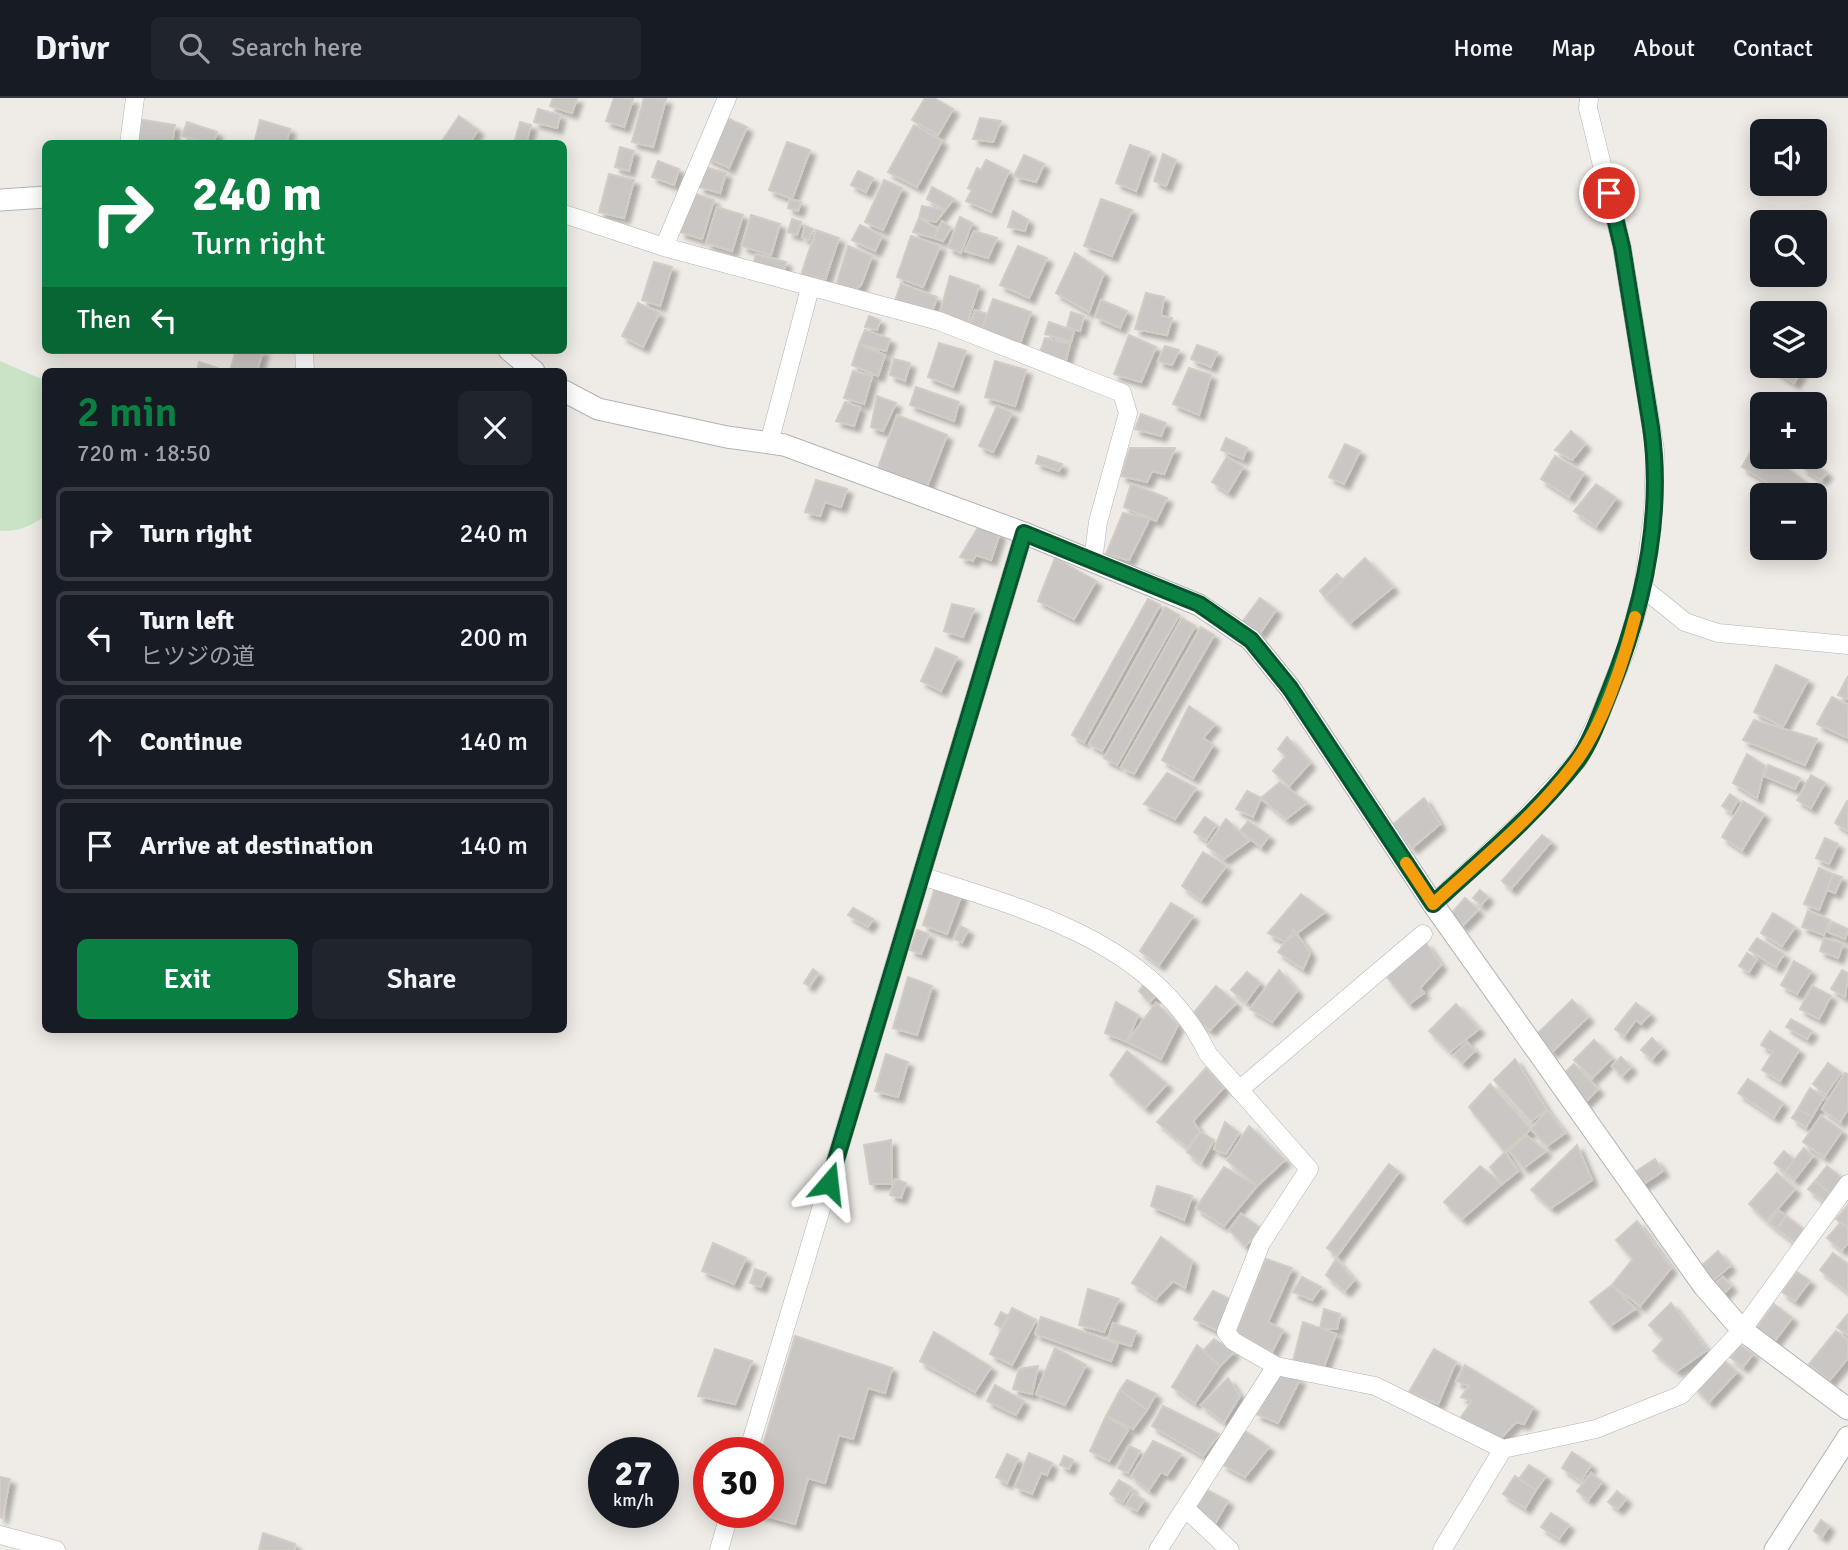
<!DOCTYPE html>
<html lang="en">
<head>
<meta charset="utf-8">
<style>
  :root { --surface:#171b24; --page:#20242c; --text:#f1f3f6; --muted:#9ea1a6; --line:#363941; --accent:#0b8043 }
  body { margin:0; font-family:Signika,"Noto Sans JP",sans-serif; background:var(--page); color:var(--text); height:100vh; display:flex; flex-direction:column; font-size:26px; white-space:nowrap }
  * { box-sizing:border-box; margin:0 }
  p { font-size:23px; color:var(--muted) }
  .icon { flex:none; width:38px; height:38px; fill:none; stroke:currentColor; stroke-width:2; stroke-linecap:round; stroke-linejoin:round }
  .map { position:relative; flex:1; overflow:hidden }
  .drawer { position:absolute; left:42px; top:270px; width:525px; height:665px; display:flex; flex-direction:column; background:var(--surface); border-radius:10px; box-shadow:0 4px 18px #0003 }
  .drawer>* { flex:none }
  .hud { position:absolute; left:42px; top:42px; width:525px; height:214px; border-radius:10px; box-shadow:0 4px 18px #0003; background:#0b8043; color:#fff; overflow:hidden }
  .buttons { position:absolute; left:1750px; top:21px; display:grid; gap:14px }
  .buttons a { display:grid; place-items:center; width:77px; height:77px; border-radius:10px; background:var(--surface); box-shadow:0 4px 18px #0003; font-size:35px }
  .speed { position:absolute; left:588px; top:1339px; display:flex; gap:14px; font-size:35px; font-weight:700; text-align:center }
  .speed>* { display:grid; place-content:center; width:91px; height:91px; border-radius:50%; background:var(--surface); box-shadow:0 4px 18px #0003; line-height:1 }
  .speed small { font-size:18px; font-weight:400 }
  .speed .limit { border:10px solid #d22; background:#fff; color:#111 }
  .pin { position:absolute; display:grid; place-items:center; width:60px; height:60px; color:#fff; margin:-30px; border:4px solid #fff; border-radius:50%; box-shadow:0 2px 7px #0007 }
  .me { position:absolute; width:77px; margin:-38px; rotate:17deg; stroke-linejoin:round; filter:drop-shadow(0 0 5px #0008) }
  .turn { display:flex; align-items:center; gap:24px; height:147px; padding:0 35px; font-size:32px }
  .turn .icon { width:91px; height:91px; stroke-width:2.5 }
  .turn b { display:block; font-size:49px; line-height:60px }
  .then { display:flex; align-items:center; height:66px; padding:0 35px; background:#0003; gap:14px; font-size:26px }
  .round { display:grid; place-items:center; flex:none; width:74px; height:74px; border-radius:10px; background:var(--page) }
  .headline { display:flex; align-items:center; justify-content:space-between; height:119px; padding:0 35px }
  h1 { font-size:42px; font-weight:600; line-height:52px; color:var(--accent) }
  .cta { display:flex; gap:14px; margin-top:auto; padding:14px 35px }
  .cta a { flex:1; height:80px; border-radius:10px; background:var(--accent); color:#fff; font-size:28px; font-weight:600; line-height:80px; text-align:center }
  .cta a+a { background:var(--page); color:var(--text) }
  ul { padding:0; list-style:none }
  li { display:flex; align-items:center; gap:21px; height:94px; margin:0 14px 10px; padding:0 21px; border:4px solid var(--line); border-radius:10px }
  li div { flex:1 }
  li b { display:block; font-size:26px }
  li em { font-style:normal }
  header { display:flex; align-items:center; gap:42px; box-sizing:border-box; height:98px; padding:0 35px; background:var(--surface); border-bottom:2px solid var(--line) }
  header strong { font-size:33px }
  nav { display:flex; gap:38px; margin-inline-start:auto; font-size:24px }
  .search { width:490px; height:63px; background:var(--page); display:flex; align-items:center; gap:18px; box-sizing:border-box; padding:0 24px; border-radius:10px; color:var(--muted); font-size:26px }
  .map>svg:first-child { display:block }
  .green { fill:#cae3c6 }
  .building { fill:#cac6c3; stroke:#d3ccc5; stroke-width:2; filter:url(#shadow) }
  .lines { fill:none; stroke-linecap:round; stroke-linejoin:round }
  .minor-casing { stroke:#b1b4b7; stroke-width:19 }
  .tertiary-casing { stroke:#b1b4b7; stroke-width:23 }
  .minor { stroke:#fff; stroke-width:18 }
  .tertiary { stroke:#fff; stroke-width:21 }
  .route-casing { stroke:#07532c; stroke-width:18 }
  .route { stroke:#0b8043; stroke-width:12 }
  .slow { stroke:#f59e0b; stroke-width:12 }
</style>
</head>
<body>
<header>
<strong>Drivr</strong>
<div class="search"><svg class="icon" aria-label="search" viewBox="0 0 24 24"><circle cx="10" cy="10" r="6"/><path d="M15 15l6 6"/></svg>Search here</div>
<nav><a>Home</a><a>Map</a><a>About</a><a>Contact</a></nav>
</header>
<div class="map">
<svg width="1848" height="1452" viewBox="0 0 1848 1452">
  <defs>
    <filter id="shadow"><feDropShadow dx="5.5" dy="5.5" stdDeviation="2" flood-color="#0004"/></filter>
  </defs>
  <rect width="100%" height="100%" fill="#efebe6"/>
  <path class="green" d="M0,263l46,20 -1,135c-14,10 -27,16 -45,15z"/>
  <path class="building" d="M553,0h24l-5,15 -22,-7z
    M614,0l19,1 -9,28 -18,-6z
    M644,0l22,1 -13,48 -21,-5z
    M925,0h9l19,11 -15,26 -26,-15z
    M538,11l22,6 -3,13 -23,-6z
    M459,18l19,14 -9,14h-29z
    M724,19l23,10 -18,41 -23,-11z
    M980,20l21,3 -8,21 -20,-3z
    M138,21l37,6 -3,19h-38z
    M260,22l30,9 -4,15h-32z
    M187,24l30,10 -4,12 -31,-8z
    M520,24l11,3 -5,18 -11,-3z
    M914,27l28,16 -25,46 -29,-15z
    M787,44l23,8 -18,49 -23,-9z
    M1130,47l20,7 -14,39 -20,-8z
    M620,49l14,4 -5,20 -14,-4z
    M1163,56l13,6 -10,26 -12,-5z
    M1024,57l20,9 -8,18 -22,-6z
    M986,62l23,11 -18,41 -25,-11 6,-11 -4,-2 9,-20 4,2z
    M658,63l21,8 -5,16 -22,-8z
    M705,69l21,6 -6,20 -21,-6z
    M858,73l15,7 -7,14 -15,-7z
    M609,76l25,6 -10,38 -25,-6z
    M884,82l18,8 -19,42 -18,-8z
    M932,89l22,12 -9,11 -18,-11z
    M692,95l22,7 -12,39 -22,-7z
    M790,101l11,3 -3,9 -10,-3z
    M1101,101l31,11 -20,46 -28,-10z
    M922,108l23,4 -9,12 -17,-4z
    M717,109l26,8 -11,36 -26,-8z
    M1013,113l15,9 -3,11 -17,-4z
    M751,117l29,9 -9,31 -29,-9z
    M960,119l12,6 -11,30 -13,-6z
    M919,120l19,11 -4,9 -21,-6z
    M792,121l9,3 -4,13 -9,-3z
    M942,123l9,7 -8,13 -9,-3z
    M860,127l22,11 -7,15 -23,-11z
    M805,128l8,3 -4,11 -7,-3z
    M816,132l23,8 -14,42 -14,-4 -5,7 -7,-2z
    M974,133l23,7 -9,20 -23,-7z
    M911,138l29,10 -17,41 -26,-10z
    M848,148l24,10 -11,29 -11,10 -15,-6z
    M1018,148l29,12 -18,40 -29,-13z
    M1075,155l29,20 -15,39 -33,-19z
    M756,156l30,8 -4,15 -30,-9z
    M654,164l18,5 -12,39 -18,-6z
    M950,178l29,10 -12,38 -28,-8z
    M901,186l36,13 -6,18 -38,-9z
    M1146,195l18,4 -3,19 11,2 -5,17 -32,-6z
    M993,201l38,13 -13,37 -38,-14z
    M1101,202l26,11 -7,17 -25,-11z
    M638,205l21,10 -16,34 -21,-11z
    M975,212l12,4 -7,20 -12,-4z
    M1071,214l13,4 -4,15 -13,-4z
    M869,218l11,4 -3,10 -12,-3z
    M1049,224l25,9 -3,11 -26,-8z
    M865,232l25,9 -4,12 -27,-7z
    M1129,237l27,12 -15,35 -27,-8z
    M1045,240l25,6 -5,20 -26,-9z
    M939,245l27,8 -13,36 -25,-10z
    M859,246l26,11 -7,21 -26,-11z
    M1197,247l20,7 -6,15 -20,-8z
    M1165,248l14,4 -7,15 -14,-4z
    M236,252h27l-6,21h-27z
    M894,261l16,4 -5,18 -15,-6z
    M995,263l31,9 -11,36 -30,-9z
    M199,264l18,6 -1,3h-19z
    M1774,268h30l-10,17 -22,-14z
    M1189,270l22,7 -12,40 -26,-11z
    M853,273l19,5 -8,28 -20,-6z
    M916,289l43,15 -5,19 -44,-16z
    M877,298l19,7 -13,28 -12,-4z
    M845,304l15,5 -6,19 -18,-5z
    M997,308l15,7 -19,39 -14,-6z
    M1141,316l25,9 -5,13 -26,-7z
    M897,317l50,20 -21,54 -48,-21z
    M1571,333l14,13 -13,16 -17,-10z
    M1226,340l21,10 -4,11 -22,-9z
    M1345,346l15,7 -16,33 -15,-7z
    M1755,346l7,5v8h10l43,32 -4,6h-22l-47,-28z
    M1130,350h45l-11,26 -12,-3 -5,11 -26,-6z
    M1038,358l24,8 -3,7 -23,-8z
    M1555,358l29,17 -15,24 -28,-18z
    M1227,359l16,10 -15,25 -16,-10z
    M1808,360l19,15 -6,7 -19,-13z
    M816,382l31,9 -6,18 -16,-5 -5,14 -15,-4z
    M1131,386l36,14 -11,23 -32,-14z
    M1596,386l20,14 -20,28 -22,-15z
    M1123,415l27,5 -21,42 -23,-6z
    M979,428l21,7 -9,27 -15,-5 -3,6 -13,-4z
    M1055,460l41,23 -22,38 -36,-18z
    M1365,460l28,29 -43,36 -25,-26z
    M1337,476l6,6 -18,17 -5,-6z
    M1260,500l16,12 -16,23 -17,-12z
    M1148,501l12,6 -76,137 -12,-7z
    M952,506l22,5 -11,28 -19,-6z
    M1165,509l14,8 -77,136 -13,-7z
    M1182,520l13,8 -78,139 -13,-7z
    M1201,529l13,8 -80,139 -13,-7z
    M936,550l21,9 -16,34 -20,-10z
    M1776,567l32,15 -25,47 -29,-15z
    M1848,578v23l-10,-4z
    M1832,599l16,8v33l-31,-14z
    M1189,608l26,18 -12,14 10,7 -20,33 -31,-18z
    M1754,622l63,19 -12,26 -62,-25z
    M1287,639l23,26 -21,23 -16,-15 13,-15 -8,-7z
    M1747,656l18,12 -8,32 -24,-15z
    M1768,667l32,13 -5,11 -31,-13z
    M1167,675l29,15 -21,31 -31,-15z
    M1811,677l14,8 -14,25 -14,-8z
    M1280,684l27,21 -21,16 -25,-21z
    M1247,693l14,7 -8,19 -17,-8z
    M1730,696l8,6 -7,12 -9,-6z
    M1424,700l16,26 -28,24 -20,-23z
    M1743,703l21,13 -22,36 -20,-13z
    M1847,703l1,1v29l-13,-8z
    M1205,719l11,8 -10,15 -12,-8z
    M1226,721l23,22 -25,18 -17,-13z
    M1248,723l21,15 -8,11 -21,-16z
    M1542,737l9,7 -40,47 -9,-8z
    M1825,740l13,6 -9,20 -13,-6z
    M1203,754l23,14 -25,34 -19,-14z
    M1819,770l14,6 -14,36 -15,-6z
    M1833,776l9,3 -7,16 -8,-3z
    M935,790l27,6 -15,40 -24,-9z
    M1480,792l8,7 -7,8 -8,-7z
    M1301,796l24,18 -40,30 -17,-9z
    M1465,800l13,12 -16,16 -12,-11z
    M1171,805l22,13 -34,49 -19,-14z
    M853,810l20,11 -5,8 -20,-12z
    M1808,813l22,9 -6,15 -22,-8z
    M1773,815l22,14 -13,19 -21,-13z
    M1832,824l16,7 -3,10 -17,-7z
    M960,828l8,4 -6,12 -8,-3z
    M917,832l12,4 -8,20 -11,-4z
    M1294,832l16,23 -7,16 -25,-17z
    M1757,840l27,16 -8,13 -27,-17z
    M1824,840l19,6 -5,14 -18,-7z
    M1426,845l15,22 -21,23 4,5 -15,11 -22,-27z
    M1747,855l10,6 -8,13 -10,-6z
    M1794,863l17,10 -14,23 -16,-9z
    M813,871l5,4 -9,13 -5,-3z
    M1279,872l18,21 -25,31 -22,-13z
    M1842,872l6,3 -3,24 -14,-8z
    M1247,874l13,11 -14,19 -15,-12z
    M908,879l24,9 -15,49 -24,-7z
    M1144,886l13,10 -8,8 -10,-11z
    M1216,888l20,17 -26,27 -19,-14z
    M1812,888l19,10 -12,23 -19,-10z
    M1572,902l16,17 -36,35 -16,-17z
    M1116,904l22,13 -11,27 -22,-9z
    M1156,905l22,22 -17,34 -34,-17z
    M1636,905l14,11 -9,10 -5,-4 -12,16 -9,-7z
    M1456,906l23,25 -29,23 -21,-21z
    M1791,921l21,12 -5,8 -21,-12z
    M1770,933l29,19 -19,31 -18,-11 11,-18 -12,-7z
    M1652,940l10,10 -10,11 -11,-9z
    M1594,942l18,18 -20,20 -18,-18z
    M1467,944l8,9 -13,12 -8,-8z
    M1127,953l40,33 -22,24 -35,-33z
    M886,956l22,8 -10,35 -23,-6z
    M1621,959l10,10 -9,9 -10,-10z
    M1515,961l32,51 -16,11 -37,-41z
    M1828,965l13,10 -15,21 -13,-10z
    M1574,966l24,25 -14,14 -25,-25z
    M1206,970l18,19 -31,34 7,11 -13,15 -30,-25z
    M1845,975l3,1v35l-8,13 -18,-13z
    M1748,981l35,24 -9,14 -36,-24z
    M1490,986l41,45 -26,23 -36,-45z
    M1810,990l14,9 -12,20 -14,-8z
    M1798,1011l14,8 -6,10 -14,-9z
    M1547,1012l18,23 -18,13 -16,-17z
    M1821,1018l21,15 -18,26 -21,-15z
    M1225,1024l14,11 -13,21 -12,-5z
    M1249,1028l36,34 -28,26 -30,-26z
    M1200,1034l14,8 -13,23 -14,-11z
    M1526,1037l20,16 -22,17 -15,-17z
    M891,1042l1,44h-22l-6,-39z
    M1577,1047l15,35 -41,28 -20,-18z
    M1804,1050l9,8 -19,24 -9,-8z
    M1784,1053l10,9 -9,12 -11,-9z
    M1505,1054l13,19 -16,13 -12,-17z
    M1655,1061l8,12 -23,15 -8,-12z
    M1389,1066l10,8 -62,84 -10,-8z
    M1480,1068l22,18 -40,35 -18,-17z
    M1827,1068l20,16 -12,15 -20,-16z
    M1224,1069l33,19 -33,40 -28,-18z
    M1777,1075l18,16 -28,32 -18,-17z
    M895,1081l11,4 -5,15 -11,-3z
    M1815,1083l20,16 -6,8 -21,-16z
    M1157,1088l35,10 -8,24 -33,-14z
    M1848,1107v23l-12,-9z
    M1778,1112l8,6 -9,13 -8,-6z
    M1241,1116l22,16 -18,16 -16,-16z
    M1786,1118l20,15 -9,13 -20,-15z
    M1637,1123l34,47 -31,38 -28,-21 21,-26 -17,-19z
    M1841,1124l7,6v15l-6,7 -15,-12z
    M1161,1139l31,24 -7,27 -12,-7 -17,18 -24,-16z
    M713,1145l33,15 -12,26 -32,-13z
    M1718,1153l12,15 -19,16 -12,-14z
    M1833,1155l15,11v28l-28,-22z
    M1266,1161l26,9 -24,54 15,8 -11,22 -36,-20z
    M1336,1161l18,21 -9,11 -19,-16z
    M755,1171l11,4 -5,14 -11,-4z
    M1797,1174l13,9 -15,20 -13,-9z
    M1302,1179l19,10 -9,13 -19,-8z
    M1723,1179l8,9 -10,10 -9,-10z
    M1612,1187l23,24 -25,17 -20,-24z
    M1088,1191l31,10 -15,33 -25,-7z
    M1213,1193l21,10 -16,30 -24,-12z
    M1671,1205l36,47 -30,21 -24,-20 11,-12 -15,-14z
    M1774,1206l18,14 -18,24 -18,-13z
    M1012,1210l24,12 -24,45 -22,-11z
    M1324,1211l16,5 -3,15 -17,-1z
    M1001,1214l7,4 -6,12 -7,-4z
    M1848,1216v21l-11,-8z
    M1041,1219l77,27 -7,17 -76,-27z
    M1303,1224l33,12 -13,35 -30,-8z
    M1113,1225l23,8 -5,15 -23,-7z
    M1836,1233l12,10v17l-19,23 -20,-17z
    M934,1234l57,35 -16,25 -55,-31z
    M795,1238l97,32 -7,25 -17,-5 -15,51 -14,-4 -14,48 -17,-5 -13,46 -42,-12h15v-60h-7z
    M1214,1241l20,13 -14,14 -17,-15z
    M1197,1247l23,21 -25,37 -23,-16z
    M1740,1247l13,9 -10,13 -13,-10z
    M1055,1250l31,17 -21,40 -29,-11z
    M715,1251l37,12 -17,43 -37,-8z
    M1434,1251l22,13 -18,42 -29,-12z
    M1721,1260l16,14 -28,30 -15,-15z
    M1465,1267l68,42 -9,17 -8,-2 -16,17 -41,-19 13,-19 -11,-4 8,-11 -13,-5z
    M1038,1268l-6,28 -19,-5 6,-20z
    M1280,1275l20,6 -22,44 -22,-9z
    M1228,1280l12,18 -16,26 -23,-17z
    M1127,1282l29,14 -9,16 -27,-20z
    M995,1287l29,16 -8,14 -29,-14z
    M1120,1292l27,20 -14,19 -27,-13z
    M1163,1308l56,28 -16,22 -51,-30z
    M1106,1318l22,14 -19,31 -19,-10z
    M1242,1331l27,18 -24,30 -23,-13z
    M1153,1343l28,13 -14,21 -6,-3 -12,18 -18,-14z
    M1129,1348l11,5 -12,22 -10,-5z
    M1572,1354l19,13 -10,16 -19,-13z
    M1029,1355l23,10 -5,12 -6,-2 -9,21 -17,-7z
    M1007,1356l11,5 -11,24 -11,-6z
    M1064,1358l9,4 -4,9 -9,-4z
    M1529,1367l17,11 -10,14 -17,-11z
    M1591,1375l11,9 -14,18 -11,-9z
    M1515,1378l21,14 -11,18 -22,-14z
    M0,1379l10,2 -8,39 -2,-1z
    M1119,1382l13,8 -9,14 -13,-8z
    M1207,1392l21,11 -14,24 -19,-15z
    M1617,1393l9,8 -8,10 -10,-7z
    M1133,1395l11,7 -7,11 -11,-6z
    M1551,1415l18,12 -10,14 -18,-12z
    M1821,1422l8,6 -7,11 -8,-6z
    M263,1435l32,11 -1,6h-35z"/>
  <g class="lines">
    <defs>
      <path id="minor" d="M129,46l6,-46
        M564,116l100,33 275,74 183,72 6,20 -30,109 -5,39
        M664,149l63,-149
        M304,252l1,21
        M769,345l41,-155
        M1643,490l42,34 33,11 130,12
        M921,778c108,34 234,67 287,178l101,115 -48,74 -35,89 7,9 43,25 99,20 128,63 93,-20 85,-34 61,-65 106,-146
        M1433,806l86,-80 59,-64 22,-45 27,-68 16,-59 10,-74 2,-64 -33,-203 -34,-139 1,-10
        M1239,992l184,-156
        M748,1354l276,-919
        M1186,1411l44,41
        M0,1437l56,15
        M719,1452l11,-38
        M1158,1452l118,-184
        M1442,1452l61,-101"/>
      <path id="tertiary" d="M0,102l46,-3
        M509,252l25,21
        M564,293l34,18 129,28 57,8 240,88 175,72 52,35 39,48 143,216 270,381 39,45 106,79
        M1775,1452l73,-113"/>
    </defs>
    <use href="#minor" class="minor-casing"/>
    <use href="#tertiary" class="tertiary-casing"/>
    <use href="#minor" class="minor"/>
    <use href="#tertiary" class="tertiary"/>
  </g>
  <g class="lines">
    <defs>
      <path id="route" d="M829,1085l195,-650 175,71 52,36 39,48 143,216c49,-45 103,-90 144,-143 14,-19 23,-46 32,-68 33,-82 55,-176 42,-266l-29,-180 -13,-54"/>
    </defs>
    <use href="#route" class="route-casing"/>
    <use href="#route" class="route"/>
    <path class="slow" d="M1406,765l27,41c49,-45 104,-89 144,-144 26,-36 47,-99 58,-143"/>
  </g>
</svg>
<div class="buttons">
<a><svg class="icon" aria-label="sound" viewBox="0 0 24 24"><path d="M4 9h4l5-4v14l-5-4H4zM17 9q2 3 0 6"/></svg></a>
<a><svg class="icon" aria-label="search" viewBox="0 0 24 24"><circle cx="10" cy="10" r="6"/><path d="M15 15l6 6"/></svg></a>
<a><svg class="icon" aria-label="layers" viewBox="0 0 24 24"><path d="M12 4l9 5-9 5-9-5zM3 14l9 5 9-5"/></svg></a>
<a>+</a>
<a>−</a>
</div>
<div class="speed"><div>27<small>km/h</small></div><div class="limit">30</div></div>
<div class="pin" style="left:1609px;top:95px;background:#d93025"><svg class="icon" aria-label="arrive" viewBox="0 0 24 24"><path d="M6 21V4h12l-3 4 3 4H6"/></svg></div>
<svg class="me" style="left:829px;top:1085px" viewBox="-20 -20 40 40"><path d="M0-17L14 15 0 8-14 15z" fill="#0b8043" stroke="#fff" stroke-width="4"/></svg>
<div class="hud">
<div class="turn"><svg class="icon" aria-label="right" viewBox="0 0 24 24"><path d="M7 20v-9h11M14 6l5 5-5 5"/></svg><div><b>240 m</b>Turn right</div></div>
<div class="then">Then<svg class="icon" aria-label="left" viewBox="0 0 24 24"><path d="M17 20v-9H6M10 6l-5 5 5 5"/></svg></div>
</div>
<section class="drawer">
<div class="headline"><div><h1>2 min</h1><p>720 m · 18:50</p></div><a class="round"><svg class="icon" aria-label="close" viewBox="0 0 24 24"><path d="M6 6l12 12M18 6L6 18"/></svg></a></div>
<ul>
<li><svg class="icon" aria-label="right" viewBox="0 0 24 24"><path d="M7 20v-9h11M14 6l5 5-5 5"/></svg><div><b>Turn right</b></div><em>240 m</em></li>
<li><svg class="icon" aria-label="left" viewBox="0 0 24 24"><path d="M17 20v-9H6M10 6l-5 5 5 5"/></svg><div><b>Turn left</b><p>ヒツジの道</p></div><em>200 m</em></li>
<li><svg class="icon" aria-label="ahead" viewBox="0 0 24 24"><path d="M12 20V5M6 11l6-6 6 6"/></svg><div><b>Continue</b></div><em>140 m</em></li>
<li><svg class="icon" aria-label="arrive" viewBox="0 0 24 24"><path d="M6 21V4h12l-3 4 3 4H6"/></svg><div><b>Arrive at destination</b></div><em>140 m</em></li>
</ul>
<div class="cta"><a>Exit</a><a>Share</a></div>
</section>
</div>
</body>
</html>
